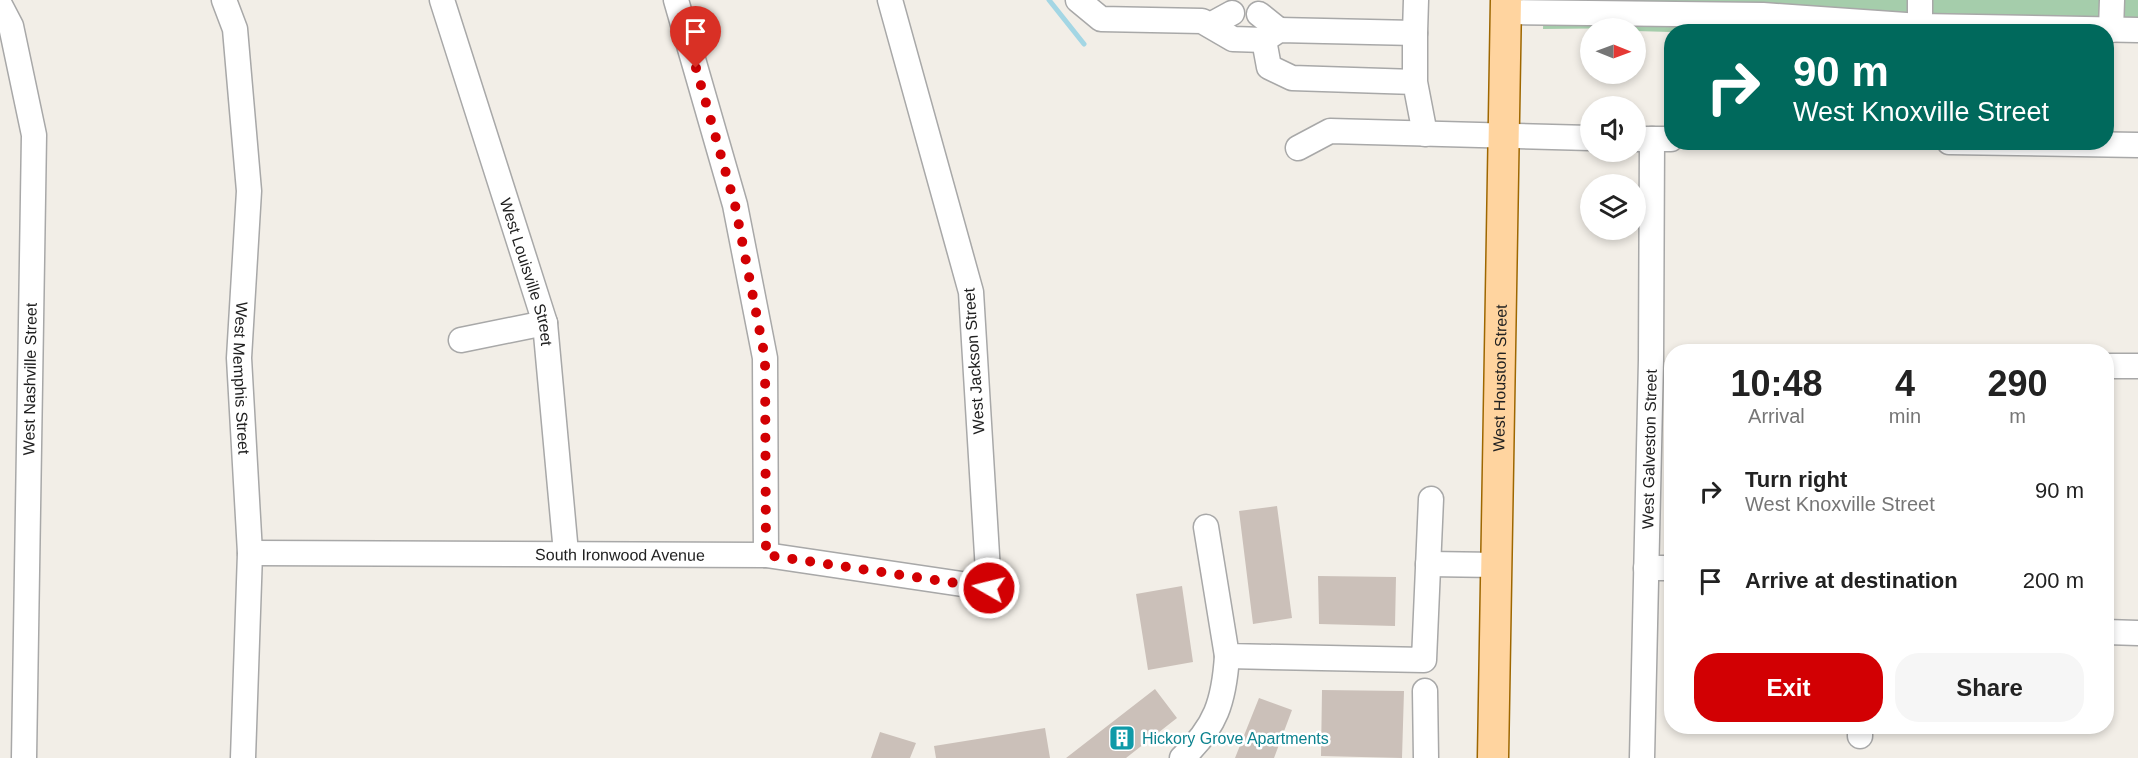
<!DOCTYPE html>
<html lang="en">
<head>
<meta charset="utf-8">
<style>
  :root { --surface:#fff; --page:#f6f6f6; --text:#222; --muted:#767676; --accent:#d20003 }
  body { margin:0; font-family:Helvetica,sans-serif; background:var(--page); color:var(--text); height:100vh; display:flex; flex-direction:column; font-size:22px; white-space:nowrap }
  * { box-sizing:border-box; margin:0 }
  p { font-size:20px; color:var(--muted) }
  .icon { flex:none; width:33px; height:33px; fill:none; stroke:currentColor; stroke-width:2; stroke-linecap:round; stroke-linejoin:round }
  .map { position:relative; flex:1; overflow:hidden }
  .details { position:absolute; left:1664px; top:344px; width:450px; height:390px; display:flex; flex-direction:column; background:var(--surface); border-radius:24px; box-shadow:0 3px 9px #0003 }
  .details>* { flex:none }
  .banner { position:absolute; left:1664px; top:24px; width:450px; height:126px; border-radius:24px; box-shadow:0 3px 9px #0003; background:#00695c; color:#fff; overflow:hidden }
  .needle { width:39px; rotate:91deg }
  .fabs { position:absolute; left:1580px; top:18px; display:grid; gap:12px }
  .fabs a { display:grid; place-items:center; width:66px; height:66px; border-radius:50%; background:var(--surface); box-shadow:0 3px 9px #0003; font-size:30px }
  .pin { position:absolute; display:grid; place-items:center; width:51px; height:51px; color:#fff; margin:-62px -26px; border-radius:50% 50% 50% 0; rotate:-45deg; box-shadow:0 0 6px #0007 }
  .pin .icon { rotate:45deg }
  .me { position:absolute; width:66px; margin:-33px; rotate:278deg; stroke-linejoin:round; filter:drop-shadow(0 0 4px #0008) }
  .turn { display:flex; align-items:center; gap:21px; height:126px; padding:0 30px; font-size:27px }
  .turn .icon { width:78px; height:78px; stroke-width:2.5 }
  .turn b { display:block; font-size:42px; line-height:51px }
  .eta { display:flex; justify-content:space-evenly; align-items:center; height:102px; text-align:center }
  .eta b { font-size:36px; font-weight:700; line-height:42px }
  .action { display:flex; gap:12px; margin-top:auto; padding:12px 30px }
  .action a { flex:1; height:69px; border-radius:24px; background:var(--accent); color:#fff; font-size:24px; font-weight:700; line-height:69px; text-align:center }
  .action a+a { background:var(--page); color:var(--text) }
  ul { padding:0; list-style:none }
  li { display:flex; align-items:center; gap:18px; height:90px; padding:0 30px }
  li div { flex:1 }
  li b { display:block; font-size:22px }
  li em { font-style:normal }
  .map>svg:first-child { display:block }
  .cemetery { fill:#a5cdab }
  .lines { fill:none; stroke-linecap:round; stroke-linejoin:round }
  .stream { stroke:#a3d6e4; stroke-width:5 }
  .building { fill:#cbc0b9 }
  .minor-casing { stroke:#a8a8a8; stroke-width:27 }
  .major-casing { stroke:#9e6700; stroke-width:33 }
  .minor { stroke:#fff; stroke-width:24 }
  .major { stroke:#ffd49f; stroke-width:30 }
  .route { stroke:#d20003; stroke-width:10; stroke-dasharray:0 18 }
  .labels { text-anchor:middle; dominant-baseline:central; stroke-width:5; stroke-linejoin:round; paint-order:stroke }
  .street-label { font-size:16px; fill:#212121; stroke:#fff }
  .culture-label { font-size:16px; fill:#0d838f; stroke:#fff; text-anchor:start }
</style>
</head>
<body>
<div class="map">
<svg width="2138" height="758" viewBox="0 0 2138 758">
  <rect width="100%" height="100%" fill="#f2eee7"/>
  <path class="cemetery" d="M1544,0h594v42l-32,-1v-9h-435l-36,-1v-3l-92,1z"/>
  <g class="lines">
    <path class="stream" d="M1049,0l35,44"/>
  </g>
  <path class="building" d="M1277,506l15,112 -39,6 -14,-113z
    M1318,576l78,1 -1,49 -76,-2z
    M1182,586l11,76 -45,8 -12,-76z
    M1155,689l22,29 -51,40h-60z
    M1322,690l82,1 -2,67 -81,-2z
    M1259,698l33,12 -18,48h-39z
    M1045,728l5,30h-114l-2,-12z
    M880,732l36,11 -6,15h-39z"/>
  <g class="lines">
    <defs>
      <g id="minor">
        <path id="s1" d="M224,0l11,29 14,162 -10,167 11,195 -7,205"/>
        <path id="s2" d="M442,0l103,323 21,230"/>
        <path d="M676,0l59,205 30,153 1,197"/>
        <path d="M1078,0l23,19 101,2 31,18 31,1"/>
        <path d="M0,5l11,21 23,109 -10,623"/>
        <path d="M1506,12l257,3 157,11 218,4"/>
        <path d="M1259,14l20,16"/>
        <path d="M1210,25l22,-12"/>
        <path d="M1920,26v-26"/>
        <path d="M2111,30l1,-30"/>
        <path d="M1415,33l1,-33"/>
        <path d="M1415,82v-49l-136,-3 -15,10 5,27 23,11 123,4 10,52"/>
        <path d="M1635,139h36"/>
        <path d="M1949,142l189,3"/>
        <path d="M1298,148l32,-17 260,7"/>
        <path d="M461,340l84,-17"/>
        <path d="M2106,366h32"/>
        <path d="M1206,527l21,129 197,4 7,-161"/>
        <path id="s3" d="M250,553l516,2 223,33 -18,-296 -81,-292"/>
        <path d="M1428,564l69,1"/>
        <path d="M1646,568h25"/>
        <path d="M2106,632l32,1"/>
        <path d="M1425,691l1,67"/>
        <path d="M1860,736v-10"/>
        <path d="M1182,758c34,-31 42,-57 45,-102"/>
        <path id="s4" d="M1642,758l9,-398 1,-221"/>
      </g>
      <g id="major">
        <path id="s5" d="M1493,758l13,-758"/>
      </g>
    </defs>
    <use href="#minor" class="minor-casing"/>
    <use href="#major" class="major-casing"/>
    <use href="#minor" class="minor"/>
    <use href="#major" class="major"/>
  </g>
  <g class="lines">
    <path class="route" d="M696,68l39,137 30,153 1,197 223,33"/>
  </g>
  <defs>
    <symbol id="building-square" viewBox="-11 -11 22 22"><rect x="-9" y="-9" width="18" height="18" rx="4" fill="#0f9aa8" stroke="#fff"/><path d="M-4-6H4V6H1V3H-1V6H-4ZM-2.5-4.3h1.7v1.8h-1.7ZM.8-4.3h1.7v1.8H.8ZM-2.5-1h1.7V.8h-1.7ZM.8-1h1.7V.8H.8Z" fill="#fff"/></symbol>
  </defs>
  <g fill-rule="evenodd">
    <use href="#building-square" x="1107" y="723" width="30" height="30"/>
  </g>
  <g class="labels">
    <g class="street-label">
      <text stroke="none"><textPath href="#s2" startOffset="285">West Louisville Street</textPath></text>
      <text transform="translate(974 361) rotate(-94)">West Jackson Street</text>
      <text stroke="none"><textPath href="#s1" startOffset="381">West Memphis Street</textPath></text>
      <text transform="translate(30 379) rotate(-89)">West Nashville Street</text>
      <text stroke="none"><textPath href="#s5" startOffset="380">West Houston Street</textPath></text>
      <text stroke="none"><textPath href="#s4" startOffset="309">West Galveston Street</textPath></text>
      <text stroke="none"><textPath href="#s3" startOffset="370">South Ironwood Avenue</textPath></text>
    </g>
    <g class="culture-label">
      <text x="1142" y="738">Hickory Grove Apartments</text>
    </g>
  </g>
</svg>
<div class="fabs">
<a><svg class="needle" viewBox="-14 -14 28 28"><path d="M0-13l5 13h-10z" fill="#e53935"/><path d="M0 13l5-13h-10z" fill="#767676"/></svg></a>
<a><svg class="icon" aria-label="sound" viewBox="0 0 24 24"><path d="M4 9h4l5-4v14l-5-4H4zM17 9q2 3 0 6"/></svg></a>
<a><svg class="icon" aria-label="layers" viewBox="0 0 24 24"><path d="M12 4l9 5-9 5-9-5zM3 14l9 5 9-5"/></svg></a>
</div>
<div class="pin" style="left:696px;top:68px;background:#d93025"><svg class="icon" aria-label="arrive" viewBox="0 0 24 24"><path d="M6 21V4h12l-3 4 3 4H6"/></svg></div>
<svg class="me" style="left:989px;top:588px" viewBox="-20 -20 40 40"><circle r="17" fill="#d20003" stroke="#fff" stroke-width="3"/><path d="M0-11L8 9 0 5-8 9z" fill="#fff"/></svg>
<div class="banner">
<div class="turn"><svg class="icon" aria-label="right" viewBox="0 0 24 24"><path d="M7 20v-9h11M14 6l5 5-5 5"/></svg><div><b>90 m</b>West Knoxville Street</div></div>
</div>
<section class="details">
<div class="eta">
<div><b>10:48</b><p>Arrival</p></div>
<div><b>4</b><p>min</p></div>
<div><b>290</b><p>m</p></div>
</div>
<ul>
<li><svg class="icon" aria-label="right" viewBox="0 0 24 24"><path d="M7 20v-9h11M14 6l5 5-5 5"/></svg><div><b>Turn right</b><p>West Knoxville Street</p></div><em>90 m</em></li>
<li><svg class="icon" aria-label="arrive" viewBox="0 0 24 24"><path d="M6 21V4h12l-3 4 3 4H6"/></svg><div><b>Arrive at destination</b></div><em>200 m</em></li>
</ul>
<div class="action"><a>Exit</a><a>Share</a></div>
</section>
</div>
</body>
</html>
